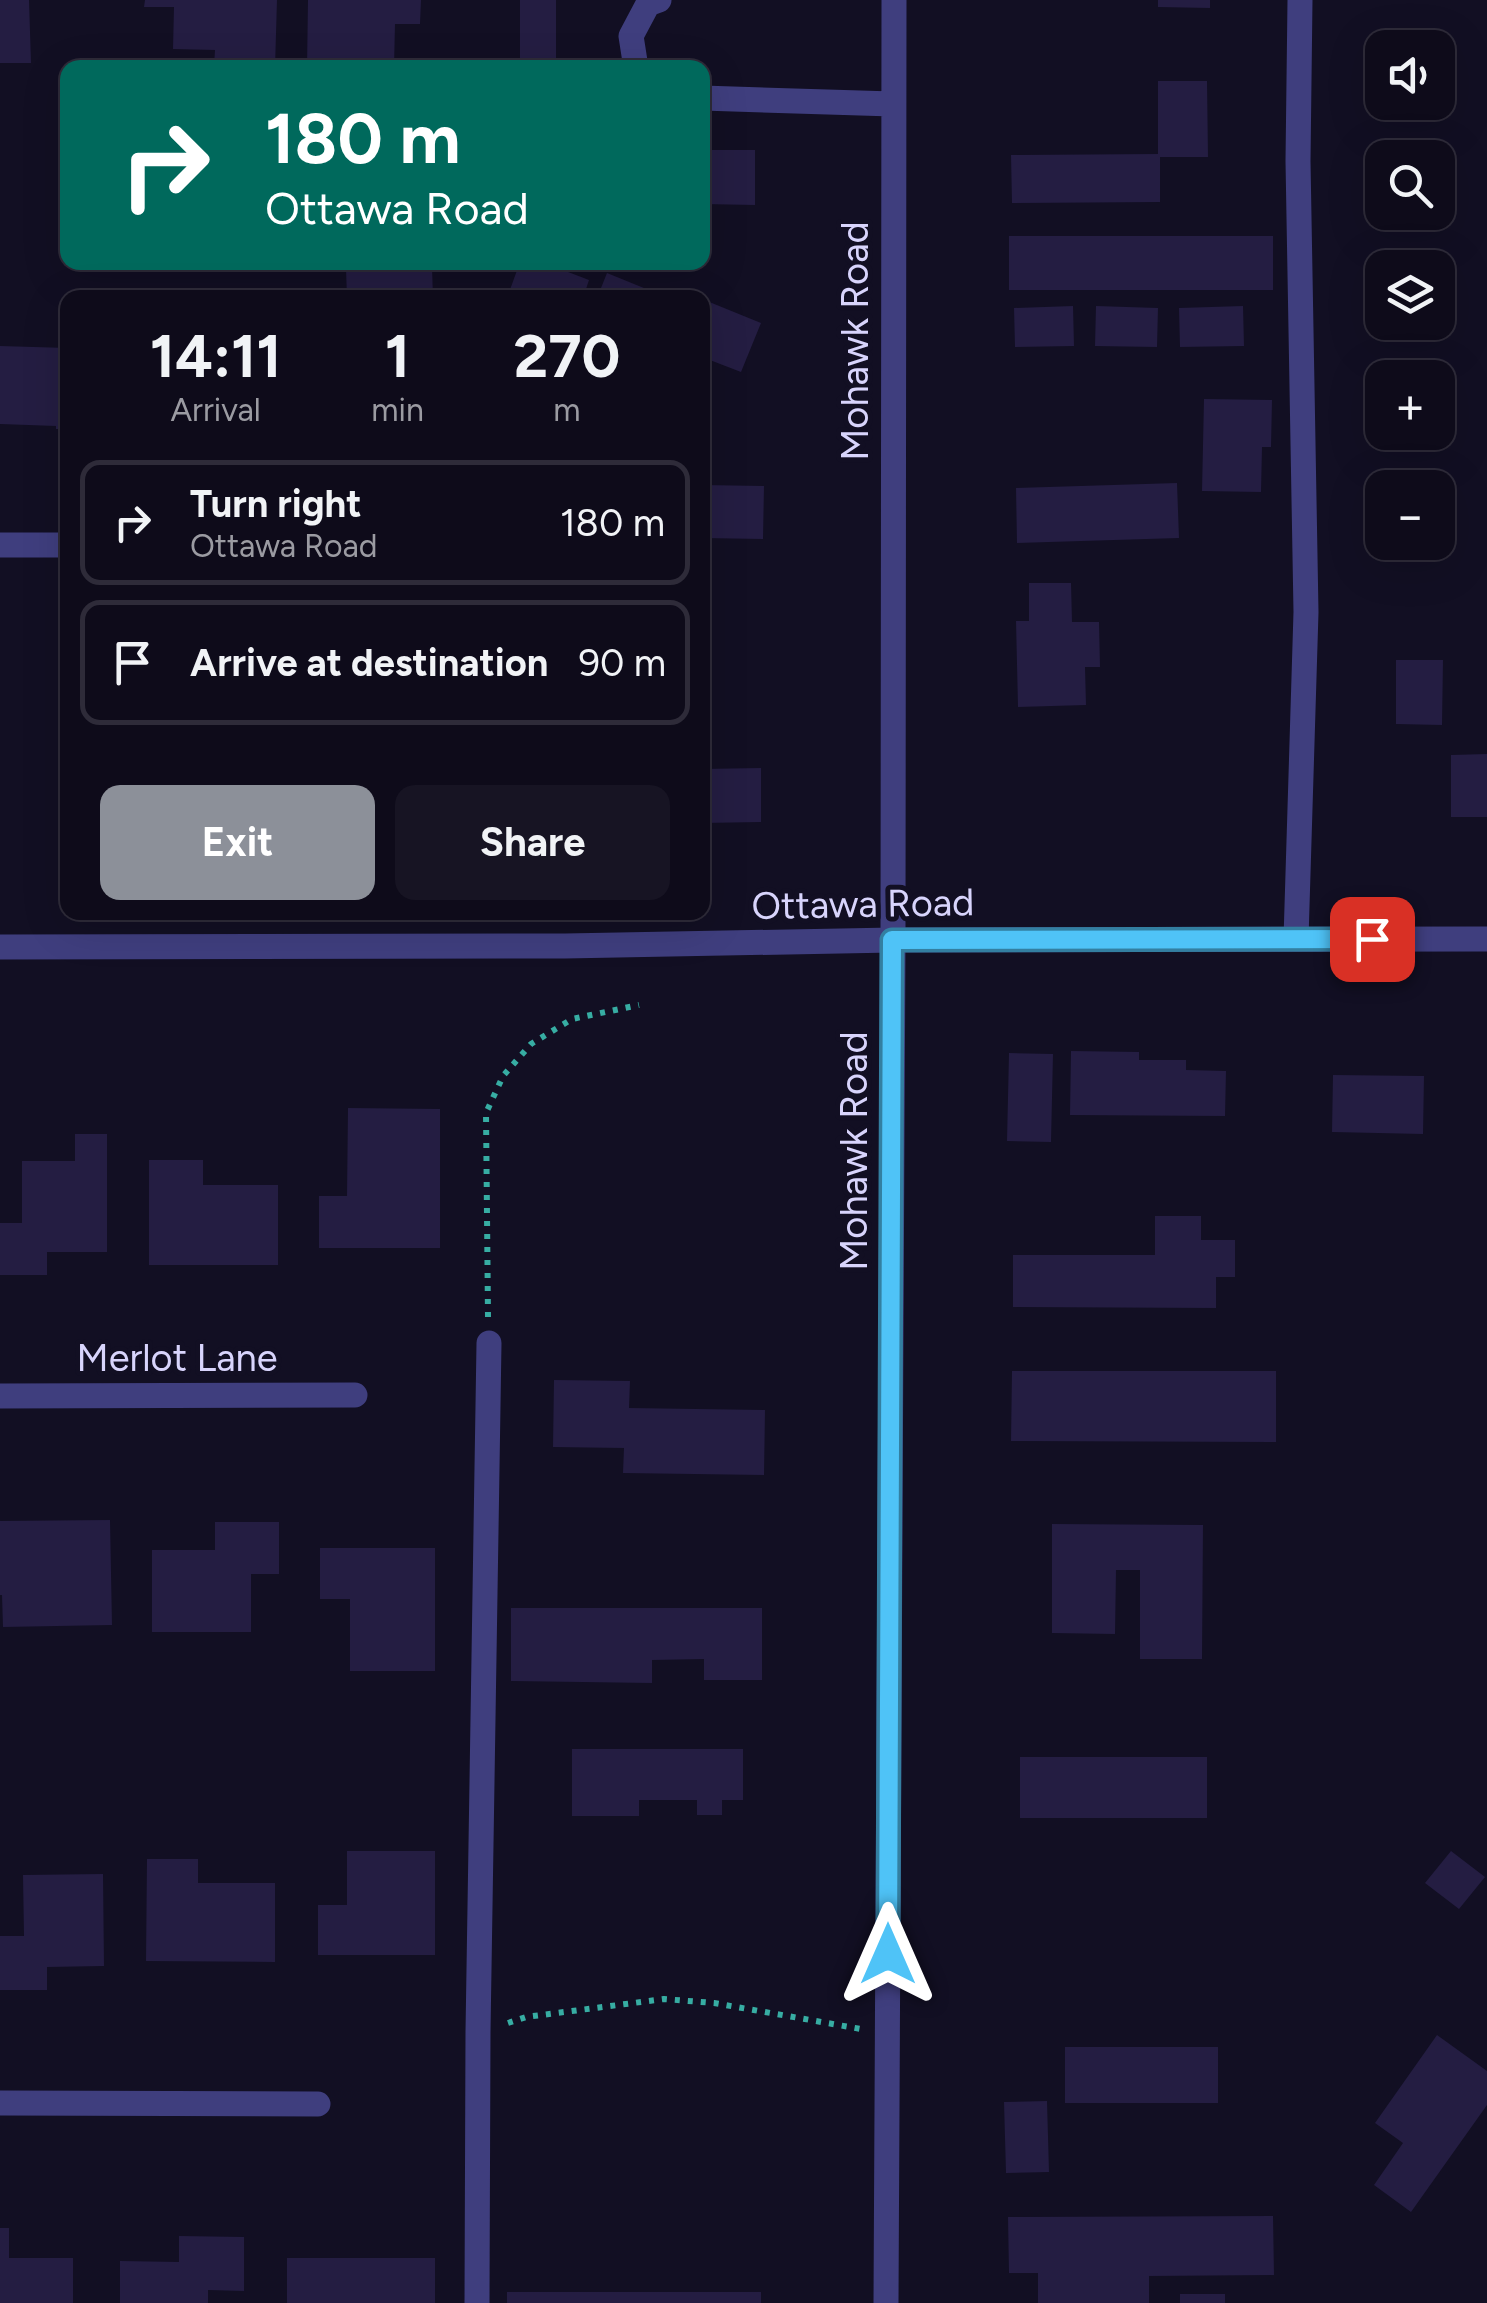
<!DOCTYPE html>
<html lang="en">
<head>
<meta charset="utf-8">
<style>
  :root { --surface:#0e0b1a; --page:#171423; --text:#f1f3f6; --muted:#9b9ba2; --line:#2e2b39; --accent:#8c9099 }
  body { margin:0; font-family:Figtree,sans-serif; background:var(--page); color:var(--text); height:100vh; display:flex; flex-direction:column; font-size:38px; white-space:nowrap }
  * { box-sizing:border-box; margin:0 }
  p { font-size:32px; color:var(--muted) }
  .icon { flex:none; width:55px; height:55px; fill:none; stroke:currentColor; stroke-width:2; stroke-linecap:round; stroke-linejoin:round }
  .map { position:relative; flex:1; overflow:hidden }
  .panel { position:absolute; left:60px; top:290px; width:650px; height:630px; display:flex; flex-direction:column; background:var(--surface); border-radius:20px; box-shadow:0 10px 40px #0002,0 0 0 2px var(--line) }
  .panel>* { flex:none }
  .top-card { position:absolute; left:60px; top:60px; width:650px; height:210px; border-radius:20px; box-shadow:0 10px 40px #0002,0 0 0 2px var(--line); background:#00695c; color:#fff; overflow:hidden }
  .fabs { position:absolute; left:1365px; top:30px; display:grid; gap:20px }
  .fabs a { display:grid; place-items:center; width:90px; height:90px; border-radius:20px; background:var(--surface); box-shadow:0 10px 40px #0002,0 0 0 2px var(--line); font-size:50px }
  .pin { position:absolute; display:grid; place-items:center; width:85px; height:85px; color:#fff; margin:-42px; border-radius:20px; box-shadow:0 5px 15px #0006 }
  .me { position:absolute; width:110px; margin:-55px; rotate:0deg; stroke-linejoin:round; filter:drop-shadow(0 0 8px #0008) }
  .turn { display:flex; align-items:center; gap:35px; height:210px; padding:0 40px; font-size:45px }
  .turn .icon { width:130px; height:130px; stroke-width:2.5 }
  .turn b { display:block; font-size:70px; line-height:85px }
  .eta { display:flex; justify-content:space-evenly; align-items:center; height:170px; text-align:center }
  .eta b { font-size:60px; font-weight:700; line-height:70px }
  .primary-button { display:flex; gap:20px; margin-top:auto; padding:20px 40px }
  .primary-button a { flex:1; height:115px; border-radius:20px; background:var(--accent); color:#fff; font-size:40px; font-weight:700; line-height:115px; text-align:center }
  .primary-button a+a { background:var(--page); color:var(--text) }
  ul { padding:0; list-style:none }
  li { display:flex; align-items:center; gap:30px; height:125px; margin:0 20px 15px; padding:0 20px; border:5px solid var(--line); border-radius:20px }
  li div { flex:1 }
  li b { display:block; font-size:38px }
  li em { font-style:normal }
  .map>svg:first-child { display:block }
  .building { fill:#241d42 }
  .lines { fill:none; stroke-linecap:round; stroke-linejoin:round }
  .path { stroke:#37ada3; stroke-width:6; stroke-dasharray:5 8; stroke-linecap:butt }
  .minor { stroke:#3f3e7e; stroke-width:25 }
  .route-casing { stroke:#337fa1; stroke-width:25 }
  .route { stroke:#4fc3f7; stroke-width:18 }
  .labels { text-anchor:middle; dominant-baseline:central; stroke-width:10; stroke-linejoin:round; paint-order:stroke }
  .street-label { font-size:38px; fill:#d8d4fc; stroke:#120f23 }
</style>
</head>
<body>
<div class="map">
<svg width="1487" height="2303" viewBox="0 0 1487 2303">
  <rect width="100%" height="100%" fill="#120f23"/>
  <path class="building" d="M0,0h29l2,63h-31z
    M145,0h132l-2,68 -61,-2 1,-16 -42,-1 1,-42h-30z
    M308,0h113l-1,24h-25l-1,44h-87z
    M520,0h36v68h-36z
    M1158,0h52v8l-52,-1z
    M1158,81h49l1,76h-48v45l-148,1 -1,-48 147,-1z
    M702,150h53v55l-53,-1z
    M1009,236h264v54h-264z
    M520,262h22l47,18 -6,18h-76z
    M432,266l1,32h-86l-1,-29z
    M607,273l59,24v1h-69z
    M702,299l59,24 -20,49 -39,-15z
    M1073,306l1,40 -59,1 -1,-39z
    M1096,306l62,2 -1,39 -62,-1z
    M1243,306l1,40 -64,1 -1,-39z
    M0,346l68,2v81h-12v-3l-56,-2z
    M1204,399l68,1 -1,47h-9l-1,45 -59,-1z
    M1177,483l2,55 -162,5 -1,-55z
    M702,485l62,1 -1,53 -61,-1z
    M1029,583h42l1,39h27l1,45h-15l1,38 -68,2 -2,-86h13z
    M1396,660h47l-1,65 -46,-1z
    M58,674h10v42h-9z
    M1487,754v63h-36v-62z
    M761,768v54l-59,1v-54z
    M1071,1051l68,1v8h47v10l40,1 -1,45 -155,-1z
    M1009,1053l44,1 -2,88 -44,-1z
    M1333,1075l91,1 -1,58 -91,-2z
    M348,1108l92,1v139h-121v-52h28z
    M75,1134h32v118h-60v23h-47v-52h22v-62h53z
    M149,1160h54v25h75v80h-129z
    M1155,1216h46v24h34v37h-19v31l-203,-1v-52h142z
    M1012,1371h264v71l-265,-1z
    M554,1380l76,1 -1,27 136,2 -1,65 -141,-2 1,-25 -71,-1z
    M110,1520l2,105 -109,2 -1,-32h-2v-74z
    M215,1522h64v52h-28v58h-99v-82h63z
    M1052,1524l151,1 -1,134h-62v-89h-24l-1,64 -63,-1z
    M320,1548h115v123h-85v-72h-30z
    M511,1608h251v72h-58v-21l-52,1v23l-141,-2z
    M572,1749h171v51h-21v15h-25v-15h-58v16h-67z
    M1020,1757h187v61h-187z
    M347,1851h88v104h-117v-50h29z
    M1451,1851l34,26 -26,32 -34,-26z
    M147,1859h51v24h77v79l-129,-1z
    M103,1874l1,92 -57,1v23h-47v-54h24l-1,-61z
    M1437,2035l50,36v34l-76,107 -37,-27 29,-42 -28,-20z
    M1065,2047h153v56h-153z
    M1047,2101l2,71 -43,1 -2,-71z
    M1273,2216l1,59 -125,1v27h-111v-30h-29l-1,-56z
    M0,2228h9v30h64v45h-73z
    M179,2236l65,1v54l-36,-1v13h-88v-42l59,1z
    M287,2258h148v45h-148z
    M507,2292h254v11h-254z
    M1180,2294h45v9h-45z"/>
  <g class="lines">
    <path class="path" d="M488,1317l-2,-204 17,-37 28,-32 41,-25 67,-14
      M508,2023l18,-6 138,-18 50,4 147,26"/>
    <path class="minor" d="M636,68l-5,-32 17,-32 11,-4
      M702,98l191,6
      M0,545h68
      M1296,939l10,-327 -8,-451 2,-161
      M0,947l565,-1 328,-6 594,-1
      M0,1396l355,-1
      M0,2103l318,1
      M477,2303l1,-271 11,-689
      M886,2303l7,-1363 1,-940"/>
  </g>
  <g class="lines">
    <defs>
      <path id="route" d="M888,1954l4,-1014 480,-1"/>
    </defs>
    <use href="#route" class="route-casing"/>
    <use href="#route" class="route"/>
  </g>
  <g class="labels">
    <g class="street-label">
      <text transform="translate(855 341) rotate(-90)">Mohawk Road</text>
      <text transform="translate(863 904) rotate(-1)">Ottawa Road</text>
      <text transform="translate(854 1151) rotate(-90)">Mohawk Road</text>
      <text x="177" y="1358">Merlot Lane</text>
    </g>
  </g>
</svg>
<div class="fabs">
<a><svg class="icon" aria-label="sound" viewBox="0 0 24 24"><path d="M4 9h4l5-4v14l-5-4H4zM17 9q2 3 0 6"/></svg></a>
<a><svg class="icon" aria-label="search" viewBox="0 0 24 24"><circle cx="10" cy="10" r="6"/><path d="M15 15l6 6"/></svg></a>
<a><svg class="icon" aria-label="layers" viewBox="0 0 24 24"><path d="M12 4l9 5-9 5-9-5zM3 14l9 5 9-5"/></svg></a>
<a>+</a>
<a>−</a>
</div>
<div class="pin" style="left:1372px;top:939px;background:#d93025"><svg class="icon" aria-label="arrive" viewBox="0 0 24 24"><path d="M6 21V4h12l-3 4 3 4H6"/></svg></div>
<svg class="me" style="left:888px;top:1954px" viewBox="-20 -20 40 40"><path d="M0-17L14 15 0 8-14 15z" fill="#4fc3f7" stroke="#fff" stroke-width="4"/></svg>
<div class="top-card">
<div class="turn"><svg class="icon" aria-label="right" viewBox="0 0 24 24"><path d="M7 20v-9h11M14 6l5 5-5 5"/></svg><div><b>180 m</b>Ottawa Road</div></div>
</div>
<section class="panel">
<div class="eta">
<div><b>14:11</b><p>Arrival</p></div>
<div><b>1</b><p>min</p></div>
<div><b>270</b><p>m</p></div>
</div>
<ul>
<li><svg class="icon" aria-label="right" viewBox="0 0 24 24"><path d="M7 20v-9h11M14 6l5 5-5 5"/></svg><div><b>Turn right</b><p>Ottawa Road</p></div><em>180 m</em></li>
<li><svg class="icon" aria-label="arrive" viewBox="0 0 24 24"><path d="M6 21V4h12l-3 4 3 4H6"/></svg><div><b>Arrive at destination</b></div><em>90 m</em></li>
</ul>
<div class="primary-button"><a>Exit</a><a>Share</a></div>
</section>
</div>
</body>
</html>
